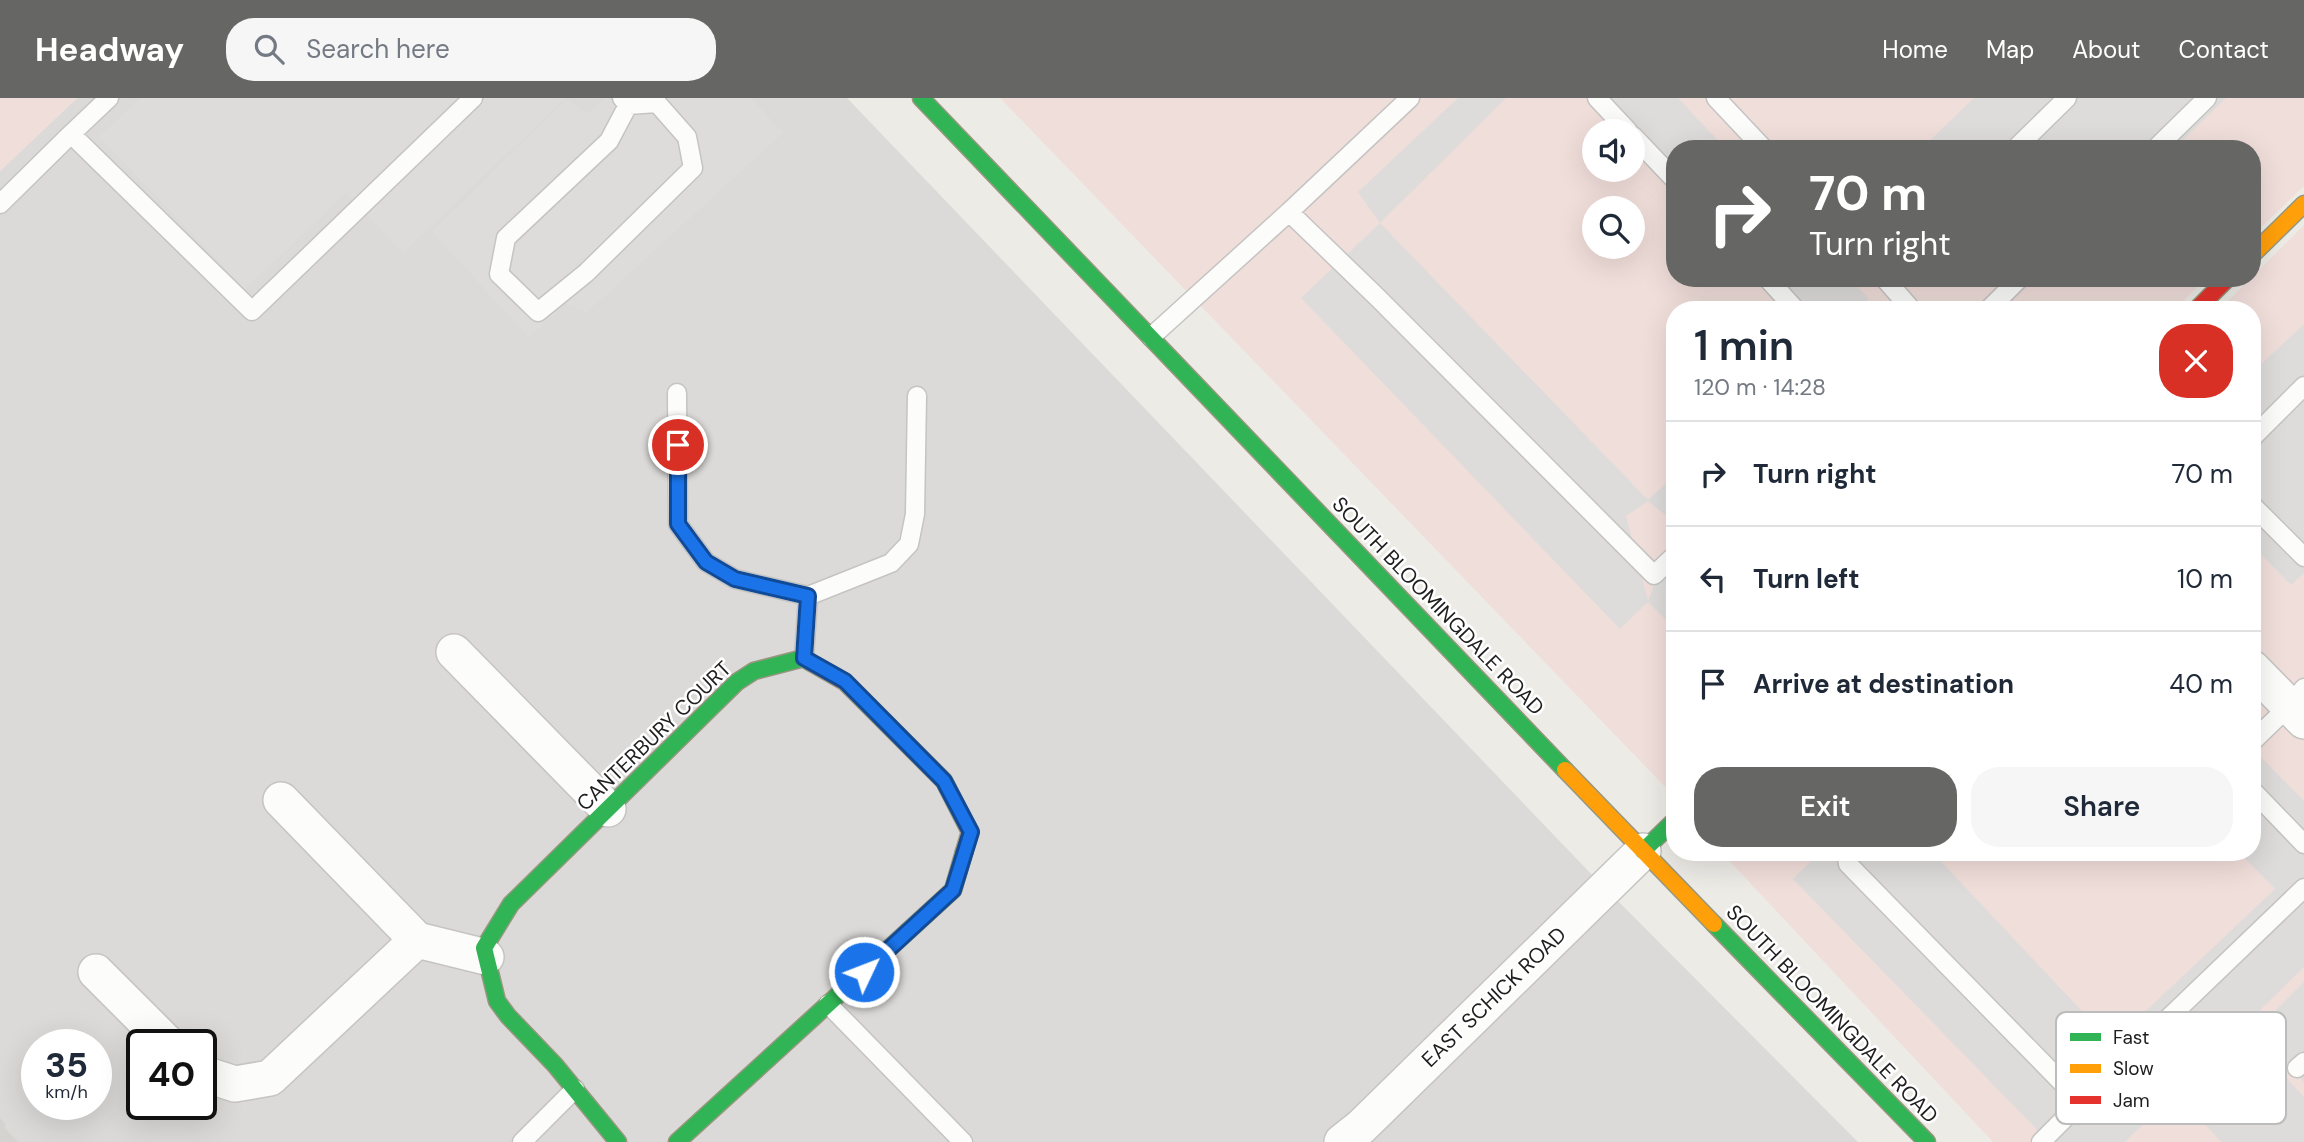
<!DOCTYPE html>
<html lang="en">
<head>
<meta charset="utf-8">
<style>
  :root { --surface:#fff; --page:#f6f6f7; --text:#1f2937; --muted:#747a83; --line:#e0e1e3; --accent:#666664 }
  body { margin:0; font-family:"DM Sans",sans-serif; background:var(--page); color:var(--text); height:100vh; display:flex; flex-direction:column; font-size:26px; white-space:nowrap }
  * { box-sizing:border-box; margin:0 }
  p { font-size:23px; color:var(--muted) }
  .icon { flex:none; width:38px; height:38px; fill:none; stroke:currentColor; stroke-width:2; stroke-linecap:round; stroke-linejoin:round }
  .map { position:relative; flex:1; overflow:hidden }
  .panel { position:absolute; left:1666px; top:203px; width:595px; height:560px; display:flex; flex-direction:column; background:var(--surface); border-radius:28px; box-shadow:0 7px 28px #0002 }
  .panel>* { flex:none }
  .banner { position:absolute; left:1666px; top:42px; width:595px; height:147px; border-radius:28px; box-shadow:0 7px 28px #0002; background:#666664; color:#fff; overflow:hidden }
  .controls { position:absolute; left:1582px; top:21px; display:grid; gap:14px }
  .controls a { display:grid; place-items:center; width:63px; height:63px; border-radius:50%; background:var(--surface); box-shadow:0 7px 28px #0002; font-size:35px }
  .speed { position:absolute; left:21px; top:931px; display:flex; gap:14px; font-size:35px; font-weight:700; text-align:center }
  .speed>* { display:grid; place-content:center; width:91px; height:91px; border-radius:50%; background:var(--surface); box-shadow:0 7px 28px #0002; line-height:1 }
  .speed small { font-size:18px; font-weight:400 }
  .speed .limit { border:4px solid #111; border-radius:10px; background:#fff; color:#111 }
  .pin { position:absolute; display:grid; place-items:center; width:60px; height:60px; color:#fff; margin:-30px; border:4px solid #fff; border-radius:50%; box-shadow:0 2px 7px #0007 }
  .me { position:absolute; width:77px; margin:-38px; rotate:47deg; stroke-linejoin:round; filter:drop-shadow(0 0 5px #0008) }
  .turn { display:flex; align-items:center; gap:24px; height:147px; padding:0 28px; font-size:32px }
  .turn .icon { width:91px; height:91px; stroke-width:2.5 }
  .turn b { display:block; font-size:49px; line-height:60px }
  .round { display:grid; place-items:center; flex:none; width:74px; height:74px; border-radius:28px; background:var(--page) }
  .summary { display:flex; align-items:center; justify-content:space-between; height:119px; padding:0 28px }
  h1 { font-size:42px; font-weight:600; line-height:52px }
  .action { display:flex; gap:14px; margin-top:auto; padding:14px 28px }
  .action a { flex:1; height:80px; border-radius:28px; background:var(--accent); color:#fff; font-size:28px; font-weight:600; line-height:80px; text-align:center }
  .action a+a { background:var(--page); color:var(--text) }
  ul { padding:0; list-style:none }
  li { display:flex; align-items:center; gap:21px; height:105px; padding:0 28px; border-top:2px solid var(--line) }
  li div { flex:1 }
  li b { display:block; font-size:26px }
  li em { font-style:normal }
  header { display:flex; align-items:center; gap:42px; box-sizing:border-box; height:98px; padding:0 35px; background:var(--accent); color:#fff }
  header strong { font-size:33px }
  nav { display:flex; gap:38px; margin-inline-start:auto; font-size:24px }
  .search { width:490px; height:63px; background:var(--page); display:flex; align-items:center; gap:18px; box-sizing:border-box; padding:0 24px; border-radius:28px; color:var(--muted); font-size:26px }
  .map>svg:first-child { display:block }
  .residential { fill:#dcdad8; fill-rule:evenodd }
  .commercial { fill:#f0deda; fill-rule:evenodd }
  .parking { fill:#dddcda }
  .building { fill:#d5d3cf }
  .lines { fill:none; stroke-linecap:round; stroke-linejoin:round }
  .lane-casing { stroke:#c5c4c2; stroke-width:21 }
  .street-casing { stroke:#c5c4c2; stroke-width:38 }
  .fast-casing { stroke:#96977e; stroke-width:19 }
  .slow-casing { stroke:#96977e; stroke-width:19 }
  .jam-casing { stroke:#96977e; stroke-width:19 }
  .lane { stroke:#fcfcfb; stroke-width:18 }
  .street { stroke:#fcfcfb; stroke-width:35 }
  .fast { stroke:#30b455; stroke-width:16 }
  .slow { stroke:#ff9f0a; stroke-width:16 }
  .jam { stroke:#e5322d; stroke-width:16 }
  .route-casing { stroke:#114b97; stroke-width:18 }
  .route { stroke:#1a73e8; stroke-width:12 }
  .labels { text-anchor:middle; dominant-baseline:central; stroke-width:5; stroke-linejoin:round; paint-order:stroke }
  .street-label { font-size:21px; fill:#1e1e1e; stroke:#fff }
  .key { fill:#fff; stroke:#bcbcbc; stroke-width:2 }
  .key-label { font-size:19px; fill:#1e1e1e }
</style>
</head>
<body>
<header>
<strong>Headway</strong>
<div class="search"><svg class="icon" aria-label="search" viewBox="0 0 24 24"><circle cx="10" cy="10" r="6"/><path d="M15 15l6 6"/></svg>Search here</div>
<nav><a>Home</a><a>Map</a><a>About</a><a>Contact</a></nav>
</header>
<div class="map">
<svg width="2304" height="1044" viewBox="0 0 2304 1044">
  <rect width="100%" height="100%" fill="#edebe6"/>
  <path class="residential" d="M77,0h770l750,782 261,262h-1858v-971zM37,947h59v59h-59zM142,947h59v59h-59z"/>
  <path class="commercial" d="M0,0h77l-77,73z
    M1000,0h1304v88l-52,50v-87h-577v129h532l-33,32h-499v487zM1594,33h39v39h-39zM1594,110h39v39h-39z
    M2304,127v917h-311l-272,-290h531v-542h-33z"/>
  <path class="parking" d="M140,0h425l-162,155 -57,-60 -101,96 -146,-152z
    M605,0h146l32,35 -196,179 -22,-8 -36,33 -97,-105 135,-133 20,15z
    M1458,0h48l-126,125 268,277 27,-25v48l-27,-22 -22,15 22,85 27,-70v98l-27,-27 -28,27 -319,-331 79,-75 -22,-31z
    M1609,0h69l48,51h-51v18z
    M1974,0h252l-52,51h-253z
    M1780,180h69l20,21 -12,11h-47z
    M2304,226v249l-13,12 -39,-40v-172z
    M2252,650l52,53v166l-179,175h-76l-256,-263 28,-27h111l180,191 163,-154 -36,-37h13z
    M2304,884v100l-50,-50z
    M2265,956l39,43v45h-83l-24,-27z"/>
  <path class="building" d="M0,1020l6,7 -2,2 14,15h-18z"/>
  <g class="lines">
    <defs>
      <path id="lane" d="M109,0l-38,36 181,177 221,-213
        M622,0l6,7 -19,36 -103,97 -7,36 39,38 48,-39 107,-105 -6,-31 -30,-34 -29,2
        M1597,0l31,33
        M1716,0l48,51
        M1633,38l42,44
        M2015,51l52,-51
        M2155,51l52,-51
        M0,106l71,-70
        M1289,114l121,-114
        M1767,180l29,32
        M1884,180l28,32
        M1988,212l32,-32
        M1151,239l138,-125 88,85 277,278 21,-20
        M677,295l1,131 28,38 29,17 73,17 83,-33 18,-19 6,-30 2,-118
        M2252,340l52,-52
        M2252,407l52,52
        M804,560l4,-62
        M2252,644l37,-36 15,-18
        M2252,692l52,54
        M1846,754l2,12 233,238 223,-214
        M828,906l135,138
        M2297,970l7,-6
        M522,1044l53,-53
        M2041,1044l40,-40"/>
      <path id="street" d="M454,554l154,157
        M2252,570l52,53
        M281,702l136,140
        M96,874l73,73
        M201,975l34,11 35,-6 147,-138 69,17
        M1342,1044l19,-15 282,-276"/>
      <path id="fast" d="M921,0l644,672
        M1643,753l32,-31
        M1714,826l213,218
        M618,1044l-63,-77 -47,-49 -11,-15 -13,-53 27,-44 226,-222 17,-11 50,-13 6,4
        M677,1044l276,-252 11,-38"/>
      <path id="slow" d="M2252,157l52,-51
        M1565,672l149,154"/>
      <path id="jam" d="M2196,212l32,-32
        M810,564l35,20 99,99 26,51 -6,20"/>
    </defs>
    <use href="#lane" class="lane-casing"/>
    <use href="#street" class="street-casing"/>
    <use href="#fast" class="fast-casing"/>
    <use href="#slow" class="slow-casing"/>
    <use href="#jam" class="jam-casing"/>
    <use href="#lane" class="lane"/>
    <use href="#street" class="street"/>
    <use href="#fast" class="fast"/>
    <use href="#slow" class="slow"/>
    <use href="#jam" class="jam"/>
  </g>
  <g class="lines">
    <defs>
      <path id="route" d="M678,347v79l28,38 29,17 73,17 -4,62 41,23 99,100 27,51 -18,58 -89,82"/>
    </defs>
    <use href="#route" class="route-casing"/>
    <use href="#route" class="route"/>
  </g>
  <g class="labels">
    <g class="street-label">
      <text transform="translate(1438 508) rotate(46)">SOUTH BLOOMINGDALE ROAD</text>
      <text transform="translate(654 638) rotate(-44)">CANTERBURY COURT</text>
      <text transform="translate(1494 899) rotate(-44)">EAST SCHICK ROAD</text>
      <text transform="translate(1832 916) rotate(46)">SOUTH BLOOMINGDALE ROAD</text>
    </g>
  </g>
  <rect x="2056" y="914" width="230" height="112" rx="10" class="key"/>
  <rect x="2070" y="935" width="31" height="8" fill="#30b455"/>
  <rect x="2070" y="966" width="31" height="9" fill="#ff9f0a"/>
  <rect x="2070" y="998" width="31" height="8" fill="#e5322d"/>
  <g class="key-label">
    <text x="2113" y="946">Fast</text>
    <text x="2113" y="977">Slow</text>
    <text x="2113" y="1009">Jam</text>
  </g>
</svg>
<div class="controls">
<a><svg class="icon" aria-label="sound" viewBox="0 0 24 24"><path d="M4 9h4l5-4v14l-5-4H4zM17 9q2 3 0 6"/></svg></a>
<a><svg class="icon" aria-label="search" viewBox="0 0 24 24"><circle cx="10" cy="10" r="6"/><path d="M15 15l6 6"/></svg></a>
</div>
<div class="speed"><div>35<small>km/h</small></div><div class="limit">40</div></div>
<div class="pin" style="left:678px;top:347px;background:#d93025"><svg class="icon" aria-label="arrive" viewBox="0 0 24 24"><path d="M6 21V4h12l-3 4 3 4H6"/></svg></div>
<svg class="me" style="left:864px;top:874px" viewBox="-20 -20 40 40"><circle r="17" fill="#1a73e8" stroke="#fff" stroke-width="3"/><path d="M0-11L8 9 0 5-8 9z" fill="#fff"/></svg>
<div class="banner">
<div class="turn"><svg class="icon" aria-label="right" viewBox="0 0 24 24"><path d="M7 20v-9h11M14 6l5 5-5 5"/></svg><div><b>70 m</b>Turn right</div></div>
</div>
<section class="panel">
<div class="summary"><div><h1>1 min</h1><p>120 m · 14:28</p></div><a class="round" style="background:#d93025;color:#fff"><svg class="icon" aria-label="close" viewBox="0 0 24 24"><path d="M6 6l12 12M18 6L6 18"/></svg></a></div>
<ul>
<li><svg class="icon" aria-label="right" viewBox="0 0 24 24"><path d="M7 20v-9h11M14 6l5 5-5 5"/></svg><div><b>Turn right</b></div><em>70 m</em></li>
<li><svg class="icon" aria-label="left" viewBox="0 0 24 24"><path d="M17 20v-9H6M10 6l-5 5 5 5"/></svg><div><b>Turn left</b></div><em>10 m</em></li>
<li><svg class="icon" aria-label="arrive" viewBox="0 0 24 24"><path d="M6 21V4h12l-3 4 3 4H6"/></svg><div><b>Arrive at destination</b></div><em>40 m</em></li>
</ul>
<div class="action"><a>Exit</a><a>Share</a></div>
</section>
</div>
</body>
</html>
